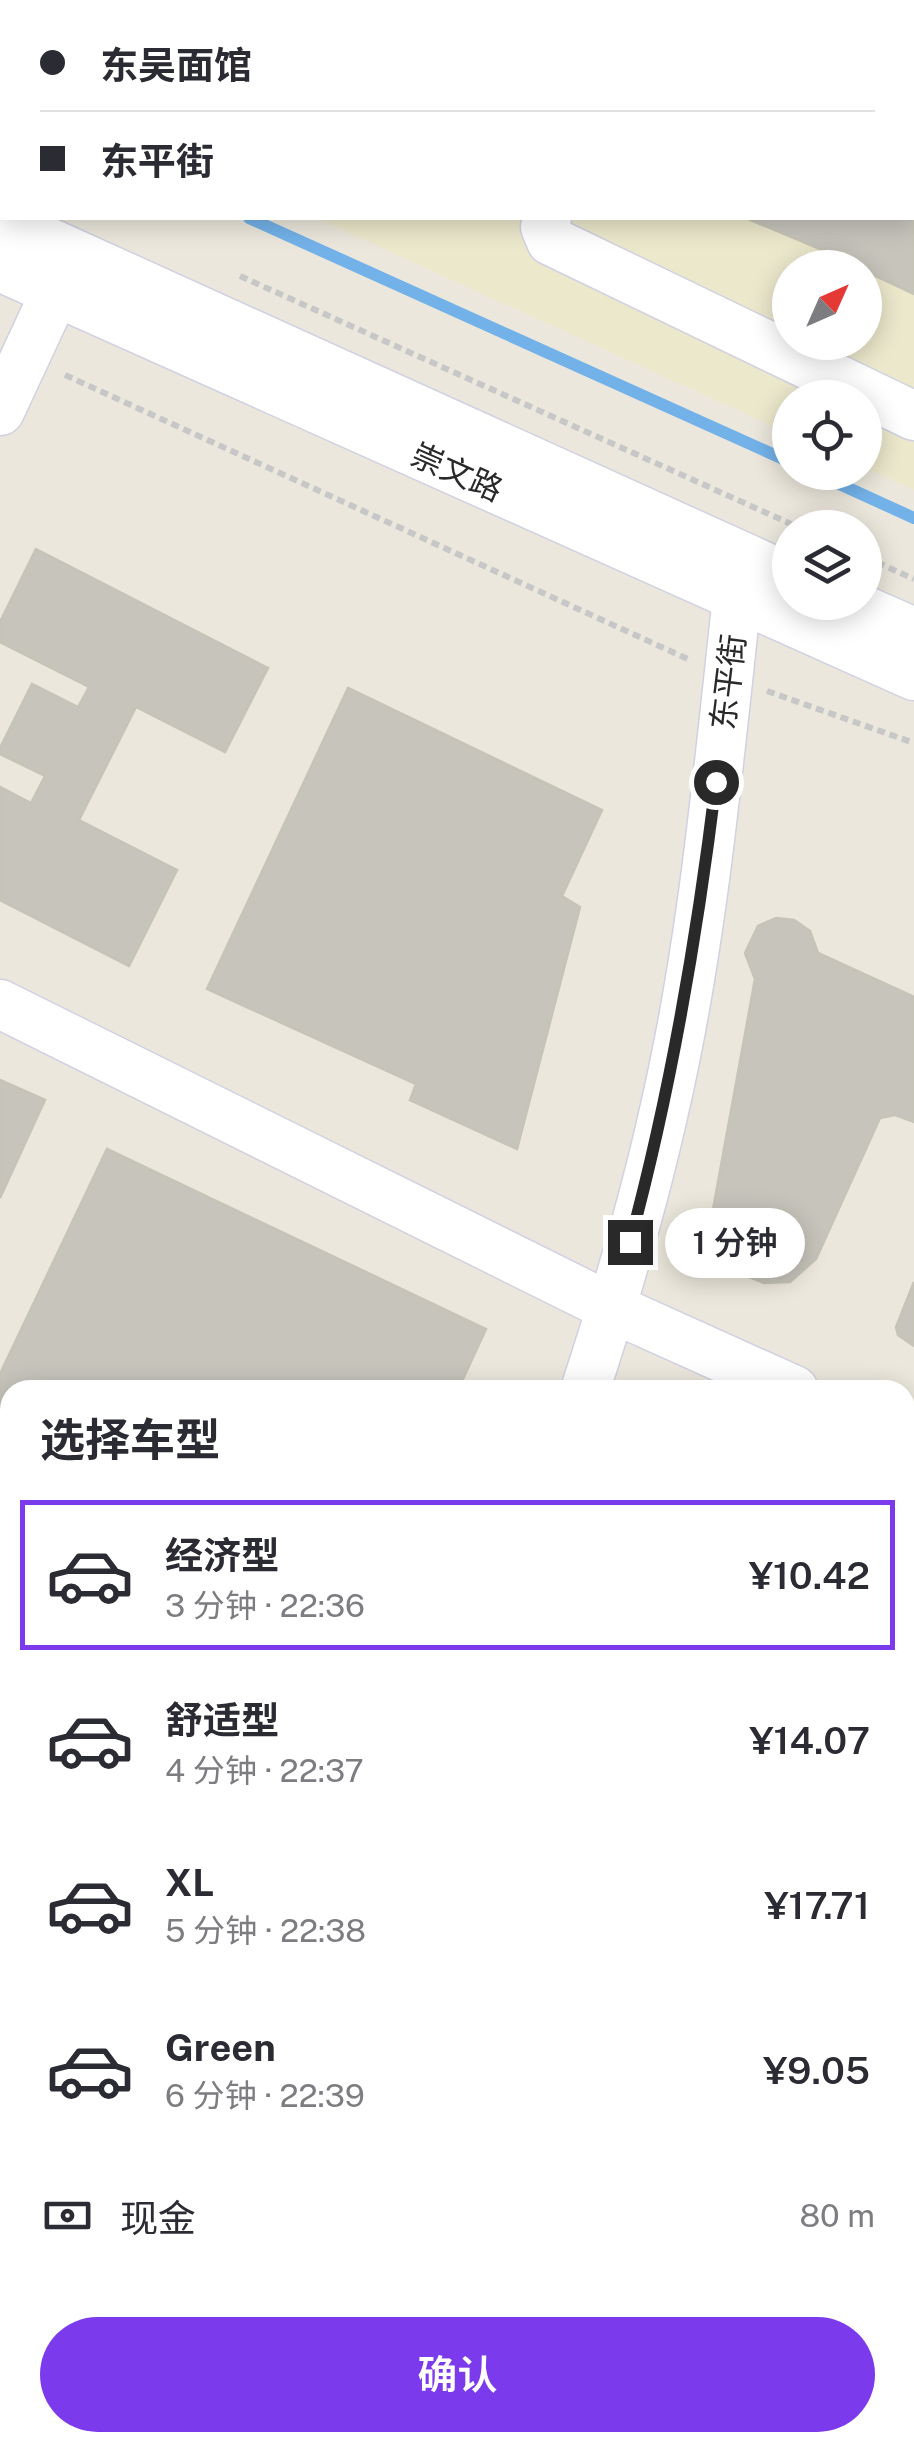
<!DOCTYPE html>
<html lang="zh">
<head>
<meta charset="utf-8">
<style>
  body { margin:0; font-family:"Public Sans","Noto Sans SC",sans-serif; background:#f7f7f7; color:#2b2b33; height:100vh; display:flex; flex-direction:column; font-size:38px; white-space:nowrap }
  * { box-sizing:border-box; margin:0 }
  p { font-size:32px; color:#7c7c81 }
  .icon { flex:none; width:55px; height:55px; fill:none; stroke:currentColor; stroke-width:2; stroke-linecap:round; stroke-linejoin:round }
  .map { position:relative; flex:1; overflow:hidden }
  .side { position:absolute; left:0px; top:1380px; width:915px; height:1072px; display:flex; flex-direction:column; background:#fff; border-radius:30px 30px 0 0; box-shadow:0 5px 25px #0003 }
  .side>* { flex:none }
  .hud { position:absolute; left:0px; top:0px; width:915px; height:220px; box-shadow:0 5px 25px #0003; display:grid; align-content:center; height:220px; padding:0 40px; background:#fff }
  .needle { width:65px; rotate:45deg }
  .controls { position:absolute; left:772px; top:250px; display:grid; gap:20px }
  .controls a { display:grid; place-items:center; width:110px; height:110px; border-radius:50%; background:#fff; box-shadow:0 5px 25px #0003; font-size:50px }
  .end { position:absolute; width:45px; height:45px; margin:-22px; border:12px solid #292929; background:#fff; box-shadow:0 0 0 5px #fff }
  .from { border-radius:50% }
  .bubble { position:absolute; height:70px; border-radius:35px; background:#fff; box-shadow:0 5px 25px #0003; font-size:32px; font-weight:600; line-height:70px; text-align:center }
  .hud b { display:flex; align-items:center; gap:35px; height:95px; font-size:38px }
  .hud b+b { border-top:2px solid #e1e1e2 }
  .hud i { width:25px; height:25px; background:#2b2b33 }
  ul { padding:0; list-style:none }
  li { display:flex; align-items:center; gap:30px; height:150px; margin:0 20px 15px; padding:0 20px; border:5px solid transparent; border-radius:0px }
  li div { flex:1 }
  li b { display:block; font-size:38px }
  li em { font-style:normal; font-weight:600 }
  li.current { border-color:#7c3aed }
  li>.icon { width:90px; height:90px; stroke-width:1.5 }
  h2 { padding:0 40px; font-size:45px; line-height:120px }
  .pay { display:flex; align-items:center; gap:25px; height:110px; padding:0 40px; font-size:38px }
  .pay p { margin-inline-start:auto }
  .cta { display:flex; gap:20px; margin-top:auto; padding:20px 40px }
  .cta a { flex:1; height:115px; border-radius:60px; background:#7c3aed; color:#fff; font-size:40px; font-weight:600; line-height:115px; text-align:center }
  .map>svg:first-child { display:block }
</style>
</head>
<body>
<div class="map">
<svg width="914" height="2451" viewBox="0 0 914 2451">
  <rect width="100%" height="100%" fill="#ebe7dc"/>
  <path fill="#ece8cc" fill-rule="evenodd" d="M0,0H914V490L865,468V398H790V434L316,218H912V2H2V75ZM790,268H865V342H790Z"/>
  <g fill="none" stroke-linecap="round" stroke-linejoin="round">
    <g stroke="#73b2e9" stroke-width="12">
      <polyline points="0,105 2,106"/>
      <polyline points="249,218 790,462"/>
      <polyline points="813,472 914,518"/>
    </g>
  </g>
  <g fill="#c6c4bb" stroke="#c6c4b6" stroke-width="2.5">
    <polygon points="265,0 567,0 566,2"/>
    <polygon points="720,0 897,0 719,2"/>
    <polygon points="912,154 914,294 865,271 865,268 746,218 912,218"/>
    <polygon points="36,549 268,668 225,752 136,707 79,820 177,870 129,966 0,900 0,787 31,803 45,776 0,754 0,748 32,684 78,707 89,687 0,642 0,622"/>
    <polygon points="348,688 602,810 562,896 580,907 517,1149 410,1100 416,1084 207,989"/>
    <polygon points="776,918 794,920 810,931 818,953 914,997 914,1122 895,1115 880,1118 816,1259 790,1282 764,1283 729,1269 711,1251 708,1237 755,979 745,953 758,926"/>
    <polygon points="0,1080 45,1100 0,1198"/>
    <polygon points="107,1149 486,1329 458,1390 10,1390 10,1516 0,1511 0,1374"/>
    <polygon points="914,1282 914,1346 898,1335 896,1327"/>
    <polygon points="0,1714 10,1719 10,1876 0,1871"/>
    <polygon points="914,1858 914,1897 905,1892 905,1877"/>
    <polygon points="0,1986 10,1991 10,2112 0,2107"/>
    <polygon points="905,2160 914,2164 914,2244 905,2263"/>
    <polygon points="914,2390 914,2451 884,2451 889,2442 905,2442 905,2409"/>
    <polygon points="79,2442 232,2442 250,2451 75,2451"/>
    <polygon points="686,2442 818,2442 814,2451 704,2451"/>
  </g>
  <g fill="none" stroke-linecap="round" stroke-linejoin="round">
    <g stroke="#d1d1e2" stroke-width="51">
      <g id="minor">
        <polyline points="647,2 648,0"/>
        <polyline points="547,218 545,227 551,241 914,416"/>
        <polyline points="0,220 790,578"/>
        <polyline points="0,267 914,676"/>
        <polyline points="0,411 68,265"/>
        <polyline points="846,602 914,632"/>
        <polyline points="0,1004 612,1308 794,1390"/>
        <path d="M585,1390C615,1299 643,1205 664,1111C703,943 718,769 737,598L745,571"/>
        <polyline points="905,1440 914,1444"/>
        <polyline points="905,1695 914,1675"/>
        <polyline points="0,2193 10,2198"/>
        <polyline points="0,2375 10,2365"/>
        <polyline points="534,2442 552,2451"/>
      </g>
    </g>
    <g stroke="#c7c7c7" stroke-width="6" stroke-dasharray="8 5" stroke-linecap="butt">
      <polyline points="0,169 2,170"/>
      <polyline points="240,276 800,528"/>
      <polyline points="65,375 690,660"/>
      <polyline points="865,557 914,579"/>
      <polyline points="767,691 914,743"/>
      <polyline points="0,1619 10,1624"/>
    </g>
    <use href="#minor" stroke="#fff" stroke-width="48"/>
  </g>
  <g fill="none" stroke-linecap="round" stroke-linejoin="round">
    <path stroke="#292929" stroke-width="12" d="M630,1242C671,1090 697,938 716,782"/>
  </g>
  <g text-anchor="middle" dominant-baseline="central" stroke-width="8" stroke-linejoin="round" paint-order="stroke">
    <g font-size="32" fill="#292929" stroke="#fff">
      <text transform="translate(457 472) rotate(24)">崇文路</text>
      <text transform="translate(728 682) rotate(-83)">东平街</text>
    </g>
  </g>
</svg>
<div class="controls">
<a><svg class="needle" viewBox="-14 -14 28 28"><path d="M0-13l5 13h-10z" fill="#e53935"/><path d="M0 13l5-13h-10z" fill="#7c7c81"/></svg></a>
<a><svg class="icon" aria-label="locate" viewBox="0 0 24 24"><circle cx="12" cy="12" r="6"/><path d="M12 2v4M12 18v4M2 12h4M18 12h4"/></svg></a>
<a><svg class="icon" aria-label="layers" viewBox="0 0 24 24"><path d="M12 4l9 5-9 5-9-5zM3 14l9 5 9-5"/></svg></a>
</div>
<i class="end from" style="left:716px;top:782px"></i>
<i class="end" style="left:630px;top:1242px"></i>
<div class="bubble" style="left:665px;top:1208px;width:140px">1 分钟</div>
<div class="hud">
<b><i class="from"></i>东吴面馆</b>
<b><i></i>东平街</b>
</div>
<section class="side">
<h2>选择车型</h2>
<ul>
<li class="current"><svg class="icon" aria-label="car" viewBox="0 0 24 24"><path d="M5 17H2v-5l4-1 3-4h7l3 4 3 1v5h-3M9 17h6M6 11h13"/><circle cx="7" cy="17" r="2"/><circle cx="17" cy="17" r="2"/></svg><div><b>经济型</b><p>3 分钟 · 22:36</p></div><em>¥10.42</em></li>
<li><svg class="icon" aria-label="car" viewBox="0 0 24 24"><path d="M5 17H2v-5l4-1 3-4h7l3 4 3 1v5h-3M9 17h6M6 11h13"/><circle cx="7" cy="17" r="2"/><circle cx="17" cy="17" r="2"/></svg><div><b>舒适型</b><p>4 分钟 · 22:37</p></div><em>¥14.07</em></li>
<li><svg class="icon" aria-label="car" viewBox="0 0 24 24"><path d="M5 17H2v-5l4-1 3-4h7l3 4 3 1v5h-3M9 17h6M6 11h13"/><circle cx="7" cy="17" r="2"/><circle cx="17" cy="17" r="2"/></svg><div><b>XL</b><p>5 分钟 · 22:38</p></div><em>¥17.71</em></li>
<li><svg class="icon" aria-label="car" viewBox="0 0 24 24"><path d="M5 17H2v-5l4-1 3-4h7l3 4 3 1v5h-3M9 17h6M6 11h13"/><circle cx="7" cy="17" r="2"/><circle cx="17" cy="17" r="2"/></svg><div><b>Green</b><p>6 分钟 · 22:39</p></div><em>¥9.05</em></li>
</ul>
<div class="pay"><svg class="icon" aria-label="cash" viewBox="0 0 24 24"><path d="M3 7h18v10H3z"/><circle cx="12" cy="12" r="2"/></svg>现金<p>80 m</p></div>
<div class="cta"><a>确认</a></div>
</section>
</div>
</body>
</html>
